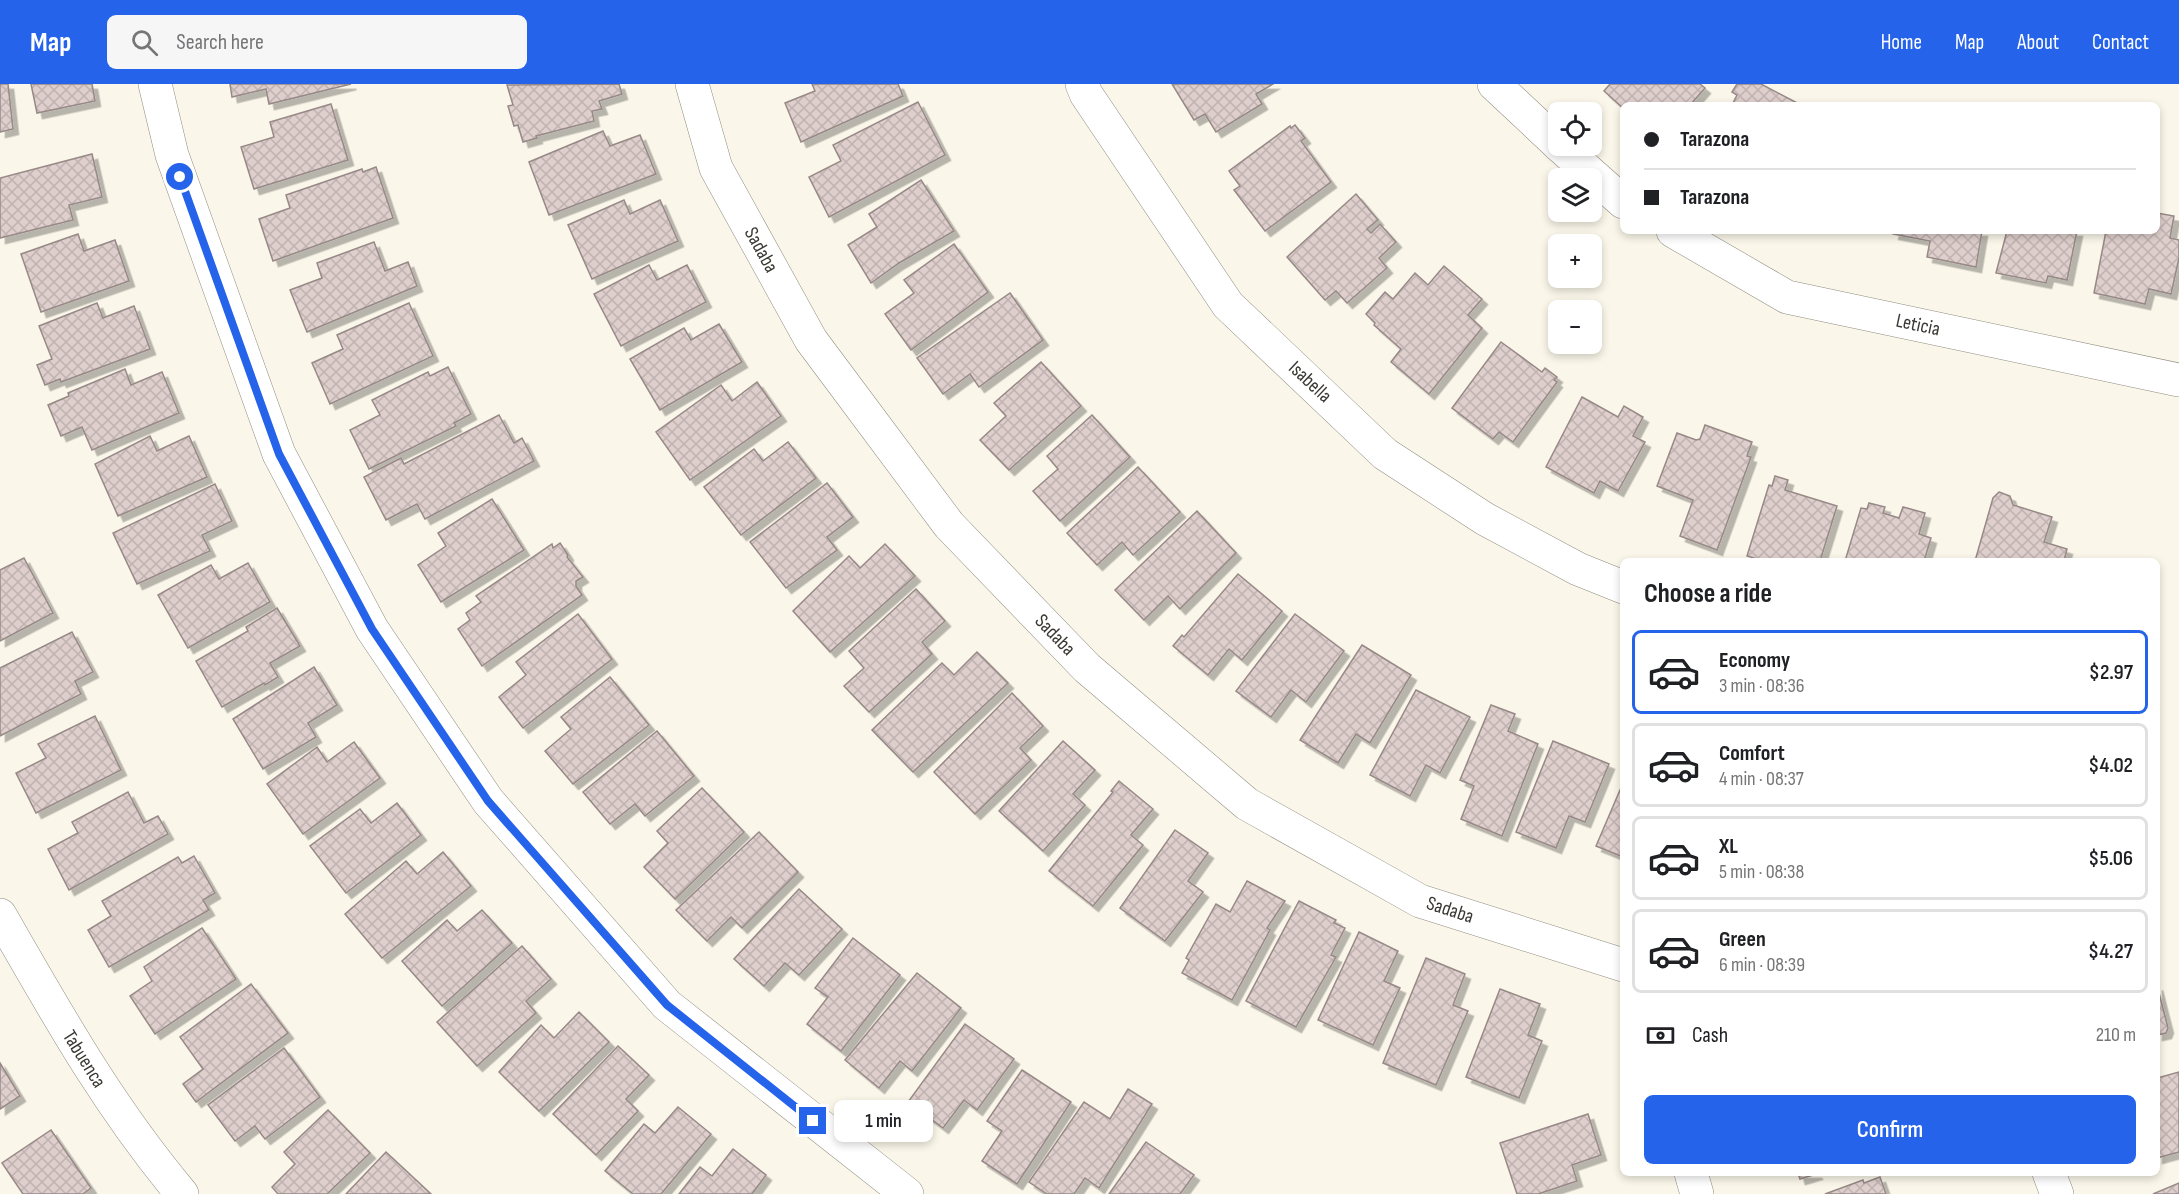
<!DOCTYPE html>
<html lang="en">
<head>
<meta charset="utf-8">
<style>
  body { margin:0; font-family:"Sofia Sans Condensed",sans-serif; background:#f6f6f6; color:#202124; height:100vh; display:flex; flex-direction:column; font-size:22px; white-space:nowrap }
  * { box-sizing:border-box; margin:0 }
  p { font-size:20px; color:#757577 }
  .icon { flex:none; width:33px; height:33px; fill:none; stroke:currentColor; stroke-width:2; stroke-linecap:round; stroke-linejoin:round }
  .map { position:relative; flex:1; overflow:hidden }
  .sheet { position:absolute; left:1620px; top:474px; width:540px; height:618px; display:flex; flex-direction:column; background:#fff; border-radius:9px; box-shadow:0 3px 9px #0003 }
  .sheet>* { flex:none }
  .banner { position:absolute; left:1620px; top:18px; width:540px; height:132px; border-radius:9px; box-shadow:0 3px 9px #0003; display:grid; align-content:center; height:132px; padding:0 24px; background:#fff }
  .controls { position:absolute; left:1548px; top:18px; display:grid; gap:12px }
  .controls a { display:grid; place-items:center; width:54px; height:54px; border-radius:9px; background:#fff; box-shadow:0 3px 9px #0003; font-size:30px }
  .end { position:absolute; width:27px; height:27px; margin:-14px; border:8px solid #2563eb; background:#fff; box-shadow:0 0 0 3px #fff }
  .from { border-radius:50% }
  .bubble { position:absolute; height:42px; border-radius:9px; background:#fff; box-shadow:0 3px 9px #0003; font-size:20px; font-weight:600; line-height:42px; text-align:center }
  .banner b { display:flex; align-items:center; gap:21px; height:57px; font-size:22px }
  .banner b+b { border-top:2px solid #e0e0e0 }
  .banner i { width:15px; height:15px; background:#202124 }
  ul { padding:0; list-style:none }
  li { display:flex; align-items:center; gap:18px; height:84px; margin:0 12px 9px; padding:0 12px; border:3px solid #e0e0e0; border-radius:9px }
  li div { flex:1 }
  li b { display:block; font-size:22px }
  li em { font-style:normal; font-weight:600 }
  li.selected { border-color:#2563eb }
  li>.icon { width:54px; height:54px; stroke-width:1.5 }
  h2 { padding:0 24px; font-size:27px; line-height:72px }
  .pay { display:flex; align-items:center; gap:15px; height:66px; padding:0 24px; font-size:22px }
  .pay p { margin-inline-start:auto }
  .cta { display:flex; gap:12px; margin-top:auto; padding:12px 24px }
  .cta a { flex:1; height:69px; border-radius:9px; background:#2563eb; color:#fff; font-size:24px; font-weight:600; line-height:69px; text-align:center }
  header { display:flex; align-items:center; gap:36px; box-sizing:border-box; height:84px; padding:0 30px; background:#2563eb; color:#fff }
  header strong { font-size:28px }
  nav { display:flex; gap:33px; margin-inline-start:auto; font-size:21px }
  .search { width:420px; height:54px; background:#f6f6f6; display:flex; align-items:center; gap:15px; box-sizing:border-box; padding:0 21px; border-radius:9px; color:#757577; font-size:22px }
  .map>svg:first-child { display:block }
</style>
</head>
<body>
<header>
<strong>Map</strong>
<div class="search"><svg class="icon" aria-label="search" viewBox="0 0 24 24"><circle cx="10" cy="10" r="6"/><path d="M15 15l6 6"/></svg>Search here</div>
<nav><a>Home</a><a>Map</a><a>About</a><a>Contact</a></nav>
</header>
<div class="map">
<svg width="2179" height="1110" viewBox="0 0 2179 1110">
  <defs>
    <pattern id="building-cross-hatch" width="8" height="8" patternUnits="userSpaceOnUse" patternTransform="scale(1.5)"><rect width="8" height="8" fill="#decfcc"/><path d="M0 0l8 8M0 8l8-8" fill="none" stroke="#bfb2b0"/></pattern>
    <filter id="shadow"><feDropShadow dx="5.5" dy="5.5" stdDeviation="0" flood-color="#0004"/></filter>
  </defs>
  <rect width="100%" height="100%" fill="#faf6e9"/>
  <g fill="url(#building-cross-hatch)" stroke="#978987" stroke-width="1.5" filter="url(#shadow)">
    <polygon points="0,0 8,0 13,45 0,48"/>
    <polygon points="31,0 92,0 95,17 37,29"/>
    <polygon points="230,0 351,0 269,20 266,5 232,13"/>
    <polygon points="619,0 622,10 599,17 602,25 592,27 594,37 536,52 537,54 523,58 518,41 514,42 508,22 513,21 507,1"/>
    <polygon points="812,0 898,0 903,12 801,58 785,19 815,7"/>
    <polygon points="1172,0 1273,0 1256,10 1262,20 1216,48 1205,30 1194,36"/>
    <polygon points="1610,0 1700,0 1705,4 1690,21 1623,21 1623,24 1604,7"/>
    <polygon points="1737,0 1761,0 1801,21 1732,21 1737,11 1732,8"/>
    <polygon points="918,18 945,71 829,133 809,93 841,77 833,61"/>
    <polygon points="331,20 348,76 254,105 241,63 274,53 270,38"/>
    <polygon points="1295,41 1305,54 1301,57 1331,98 1265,147 1234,106 1240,102 1229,87 1290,42 1291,44"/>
    <polygon points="603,47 610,62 640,51 656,90 549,131 529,78"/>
    <polygon points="92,70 102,113 69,121 73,136 0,154 0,94"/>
    <polygon points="376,83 393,134 273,177 259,135 290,124 286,111 362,85 363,88"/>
    <polygon points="921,96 954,147 899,179 871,199 848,161 877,143 869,130"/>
    <polygon points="1356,110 1378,136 1367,145 1371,149 1380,140 1396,158 1379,174 1387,184 1347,219 1336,207 1325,216 1287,173"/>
    <polygon points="624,116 630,130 660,116 678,157 592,195 568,141"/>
    <polygon points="2157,129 2174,132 2170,154 2179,156 2179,174 2171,210 2149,205 2145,220 2094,209 2106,147 2157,147"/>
    <polygon points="1894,147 1982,147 1976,183 1927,173 1930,157 1893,150"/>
    <polygon points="2007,147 2077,147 2067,196 2048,192 2046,199 1996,189"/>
    <polygon points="78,150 84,167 115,156 129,197 41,228 21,170"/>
    <polygon points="374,158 385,187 408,178 417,202 307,248 290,206 322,194 317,179"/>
    <polygon points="954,160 988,208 911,266 885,230 914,209 904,196"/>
    <polygon points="649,181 657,196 687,181 706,218 621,262 594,210"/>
    <polygon points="1444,182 1482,215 1468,231 1482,244 1429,310 1391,278 1401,265 1374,241 1375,239 1366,230 1385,208 1393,215 1415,189 1428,201"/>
    <polygon points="1010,209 1043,256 979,303 970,290 943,310 917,274"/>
    <polygon points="97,219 103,234 134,222 150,265 61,298 60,295 45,301 37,281 52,275 39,242"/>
    <polygon points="409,219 433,272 330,320 312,279 343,265 337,251"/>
    <polygon points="719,240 742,278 660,326 630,275 684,244 691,256"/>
    <polygon points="1501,258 1542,288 1545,284 1557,293 1554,296 1557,298 1513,358 1499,348 1493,355 1452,324"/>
    <polygon points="1041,278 1081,322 1009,386 980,356 1006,332 994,319"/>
    <polygon points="448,283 471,330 454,339 456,342 369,385 350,346 380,331 372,316 428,288 430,292"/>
    <polygon points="125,285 131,301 162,288 179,329 92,366 82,343 61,352 48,321 69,312 68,309"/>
    <polygon points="757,298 781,332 690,396 656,348 721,301 732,317"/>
    <polygon points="1582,313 1618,333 1624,322 1643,333 1633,352 1645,358 1618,407 1600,397 1594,409 1546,383"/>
    <polygon points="499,331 514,359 522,354 534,377 425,435 417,420 386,436 364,393 401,374 404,380"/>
    <polygon points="1092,331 1130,373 1060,437 1033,407 1058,385 1047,372"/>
    <polygon points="1705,341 1752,358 1747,372 1751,373 1717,466 1680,452 1693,416 1657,402 1677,349 1696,356 1700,355"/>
    <polygon points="150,352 157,367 189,352 207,393 118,432 95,380"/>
    <polygon points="788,358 816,394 741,451 704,403 754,365 763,377"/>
    <polygon points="1138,383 1180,428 1133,471 1122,458 1097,481 1067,449"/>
    <polygon points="1775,392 1788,396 1785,406 1837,422 1820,477 1764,477 1747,472 1769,401 1772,402"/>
    <polygon points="827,399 853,433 827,453 837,466 786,504 750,458"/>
    <polygon points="215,400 232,437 202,451 210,467 137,500 113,449"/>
    <polygon points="1999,408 2010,412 2013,421 2052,433 2044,458 2067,465 2064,477 1975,477 1993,414"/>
    <polygon points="492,415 524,466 441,518 418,481 446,462 438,449"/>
    <polygon points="1869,419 1885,423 1883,429 1899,434 1903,423 1925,429 1919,450 1931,454 1924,477 1845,477 1861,424 1867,425"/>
    <polygon points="1197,427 1236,469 1180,525 1168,512 1144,536 1115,506"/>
    <polygon points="560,459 568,471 567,473 583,493 576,497 576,502 582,511 482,582 458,545 470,536 466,529 481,518 476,512 552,460 553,464"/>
    <polygon points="885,460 915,492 830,568 793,527 849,472 860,484"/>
    <polygon points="24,474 53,529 0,557 0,486"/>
    <polygon points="248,479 270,518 188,564 158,511 211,481 219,495"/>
    <polygon points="1238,490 1282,527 1242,576 1229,565 1208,591 1173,562 1182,551 1184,553"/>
    <polygon points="916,505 945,537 922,558 932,570 869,628 844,602 864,584 849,567"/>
    <polygon points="277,524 300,562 270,579 278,593 265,601 264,599 222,623 196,577 248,547 246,543"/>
    <polygon points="578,530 612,575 523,644 499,613 526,591 516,578"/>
    <polygon points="1295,530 1344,567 1306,618 1291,606 1271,633 1236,607"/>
    <polygon points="72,548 93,588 75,597 81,610 0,652 0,584"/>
    <polygon points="1362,561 1411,591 1370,659 1356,650 1338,679 1300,656"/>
    <polygon points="977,568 1008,599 913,688 872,646 942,579 954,591"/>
    <polygon points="314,583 337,621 308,639 316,653 263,685 233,635"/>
    <polygon points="610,593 649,641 573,700 545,667 571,645 561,633"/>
    <polygon points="1416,606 1470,633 1440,689 1426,681 1410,712 1370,691"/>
    <polygon points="1012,609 1043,642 1020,664 1031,676 975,730 934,688"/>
    <polygon points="1491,621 1515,630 1508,647 1538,660 1502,752 1461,735 1474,702 1460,696"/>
    <polygon points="95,632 121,686 36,729 16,689 46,674 38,660"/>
    <polygon points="657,647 694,692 645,732 635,720 610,740 583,708"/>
    <polygon points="1063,657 1095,686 1073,710 1085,721 1043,767 999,727"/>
    <polygon points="1553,657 1609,680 1585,738 1569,732 1556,764 1516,748"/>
    <polygon points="354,658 380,694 303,750 267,700 317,663 327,678"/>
    <polygon points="1119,697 1153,725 1131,751 1143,761 1093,822 1049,787 1113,708 1111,707"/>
    <polygon points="1623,699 1623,773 1596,762"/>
    <polygon points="702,704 744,748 675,815 644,783 668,759 657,747"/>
    <polygon points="128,708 144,739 158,732 168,750 69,806 48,765 78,749 72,738"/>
    <polygon points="397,719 421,751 346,809 310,762 360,725 371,739"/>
    <polygon points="1175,746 1208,769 1188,797 1203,808 1165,857 1120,824"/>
    <polygon points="759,748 798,788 742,844 731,833 707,857 676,826"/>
    <polygon points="443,768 471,802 382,874 345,830 406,777 417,790"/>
    <polygon points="194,772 215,809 203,816 209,826 109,883 88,846 111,832 102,817 178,773 182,779"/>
    <polygon points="1247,797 1285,817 1267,844 1270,846 1232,916 1182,889 1189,876 1186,874 1216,820 1230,828"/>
    <polygon points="799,805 842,845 799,891 785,879 764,902 734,875"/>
    <polygon points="1299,817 1336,836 1334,839 1345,844 1331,871 1336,873 1296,943 1246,917"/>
    <polygon points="482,826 512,859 442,922 402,877 447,836 457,847"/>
    <polygon points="202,844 236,895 155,950 130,912 152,897 144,883"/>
    <polygon points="1359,848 1398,867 1384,897 1400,904 1373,961 1318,936"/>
    <polygon points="853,854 900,891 841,967 807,940 828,913 815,904"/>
    <polygon points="522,862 551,895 526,917 536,929 477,982 437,938"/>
    <polygon points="1426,874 1465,890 1453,921 1468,927 1436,1001 1383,979"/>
    <polygon points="917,889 961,924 912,987 900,977 879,1004 845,976"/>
    <polygon points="251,900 288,949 196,1018 183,1000 203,985 180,953"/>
    <polygon points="2157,901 2168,944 2166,949 2157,951"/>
    <polygon points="1500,905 1540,920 1528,951 1542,957 1519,1014 1466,993"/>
    <polygon points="579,928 609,958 539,1027 499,988 541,941 554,954"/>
    <polygon points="965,940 1014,975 977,1026 964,1016 943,1044 908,1018"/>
    <polygon points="618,962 649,991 626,1015 638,1027 596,1071 553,1030"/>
    <polygon points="284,964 320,1013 265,1055 255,1042 235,1057 208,1021"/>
    <polygon points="0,979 20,1012 0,1025"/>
    <polygon points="1022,986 1071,1018 1017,1100 982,1077 1002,1047 987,1037"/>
    <polygon points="2179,988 2179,1068 2157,1074 2157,994"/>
    <polygon points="1128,1005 1152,1020 1099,1104 1085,1094 1074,1110 1047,1110 1029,1098 1084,1018 1110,1035"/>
    <polygon points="678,1023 711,1050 661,1110 633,1110 605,1087 644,1040 655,1049"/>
    <polygon points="328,1026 370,1069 327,1110 278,1110 272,1103 295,1080 284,1068"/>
    <polygon points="1588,1030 1601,1071 1572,1081 1577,1097 1538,1110 1517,1110 1500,1059"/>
    <polygon points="51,1046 91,1104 83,1110 23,1110 2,1079"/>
    <polygon points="1146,1058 1194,1091 1180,1110 1109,1110"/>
    <polygon points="733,1065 766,1091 752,1110 679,1110 700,1083 712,1092"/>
    <polygon points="386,1068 431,1110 346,1110"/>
    <polygon points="1798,1089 1816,1089 1817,1090 1800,1095"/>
    <polygon points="1880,1093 1886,1110 1825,1110 1863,1096 1864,1099"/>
    <polygon points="2179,1099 2179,1110 2153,1110"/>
  </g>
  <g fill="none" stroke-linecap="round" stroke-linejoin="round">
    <g stroke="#918e82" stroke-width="34">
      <g id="street">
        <polyline points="155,0 172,71 279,370 372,545 488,717 667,921 907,1110"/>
        <polyline points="692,0 716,84 811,256 949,441 1087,584 1247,720 1420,817 1623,881"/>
        <polyline points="1082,0 1086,10 1228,221 1385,370 1485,435 1578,485 1623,503"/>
        <polyline points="1494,0 1558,60"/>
        <polyline points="1560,62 1623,118"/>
        <polyline points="1673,147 1787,213 2179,296"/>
        <path d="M0,831C57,930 108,1022 182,1110"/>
        <polyline points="1691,1089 1697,1110"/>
        <polyline points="2049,1089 2057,1110"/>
      </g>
    </g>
    <use href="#street" stroke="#fff" stroke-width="33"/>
  </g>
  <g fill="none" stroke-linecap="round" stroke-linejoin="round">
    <polyline stroke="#2563eb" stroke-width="8" points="180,93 279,370 372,545 488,717 667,921 813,1037"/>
  </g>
  <g text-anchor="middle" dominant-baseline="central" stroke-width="5" stroke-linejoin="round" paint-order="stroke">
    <g font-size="20" fill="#3a3833" stroke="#fff">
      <text transform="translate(761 166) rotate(61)">Sadaba</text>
      <text transform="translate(1918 241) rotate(12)">Leticia</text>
      <text transform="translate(1310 298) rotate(43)">Isabella</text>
      <text transform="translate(1055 551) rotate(46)">Sadaba</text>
      <text transform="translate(1450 826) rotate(18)">Sadaba</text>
      <text transform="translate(84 975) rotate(58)">Tabuenca</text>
    </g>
  </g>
</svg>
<div class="controls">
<a><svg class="icon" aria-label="locate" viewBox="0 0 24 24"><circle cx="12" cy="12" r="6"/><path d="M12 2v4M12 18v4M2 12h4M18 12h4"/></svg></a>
<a><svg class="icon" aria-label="layers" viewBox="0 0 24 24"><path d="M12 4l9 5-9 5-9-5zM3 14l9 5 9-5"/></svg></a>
<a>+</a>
<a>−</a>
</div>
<i class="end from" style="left:180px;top:93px"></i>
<i class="end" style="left:813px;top:1037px"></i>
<div class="bubble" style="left:834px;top:1016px;width:99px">1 min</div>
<div class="banner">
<b><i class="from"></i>Tarazona</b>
<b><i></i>Tarazona</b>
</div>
<section class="sheet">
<h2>Choose a ride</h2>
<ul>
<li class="selected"><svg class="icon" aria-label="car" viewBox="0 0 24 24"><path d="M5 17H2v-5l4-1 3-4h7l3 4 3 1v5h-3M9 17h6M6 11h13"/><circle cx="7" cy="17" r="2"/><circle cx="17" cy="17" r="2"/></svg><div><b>Economy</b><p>3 min · 08:36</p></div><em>$2.97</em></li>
<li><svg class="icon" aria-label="car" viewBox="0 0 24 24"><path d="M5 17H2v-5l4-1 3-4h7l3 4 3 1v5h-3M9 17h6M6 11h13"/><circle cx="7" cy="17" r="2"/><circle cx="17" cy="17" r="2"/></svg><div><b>Comfort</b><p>4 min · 08:37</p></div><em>$4.02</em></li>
<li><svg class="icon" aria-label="car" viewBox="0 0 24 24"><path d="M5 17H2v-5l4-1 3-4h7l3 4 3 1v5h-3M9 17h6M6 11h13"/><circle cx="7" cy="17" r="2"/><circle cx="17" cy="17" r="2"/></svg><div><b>XL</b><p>5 min · 08:38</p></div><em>$5.06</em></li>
<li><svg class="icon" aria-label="car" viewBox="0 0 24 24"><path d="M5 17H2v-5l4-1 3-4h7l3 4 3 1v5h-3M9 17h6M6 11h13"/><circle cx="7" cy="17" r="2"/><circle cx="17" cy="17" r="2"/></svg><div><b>Green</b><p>6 min · 08:39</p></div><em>$4.27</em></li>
</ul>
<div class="pay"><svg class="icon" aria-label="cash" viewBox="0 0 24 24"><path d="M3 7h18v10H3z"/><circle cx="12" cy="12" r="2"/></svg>Cash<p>210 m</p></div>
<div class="cta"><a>Confirm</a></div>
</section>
</div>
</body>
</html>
